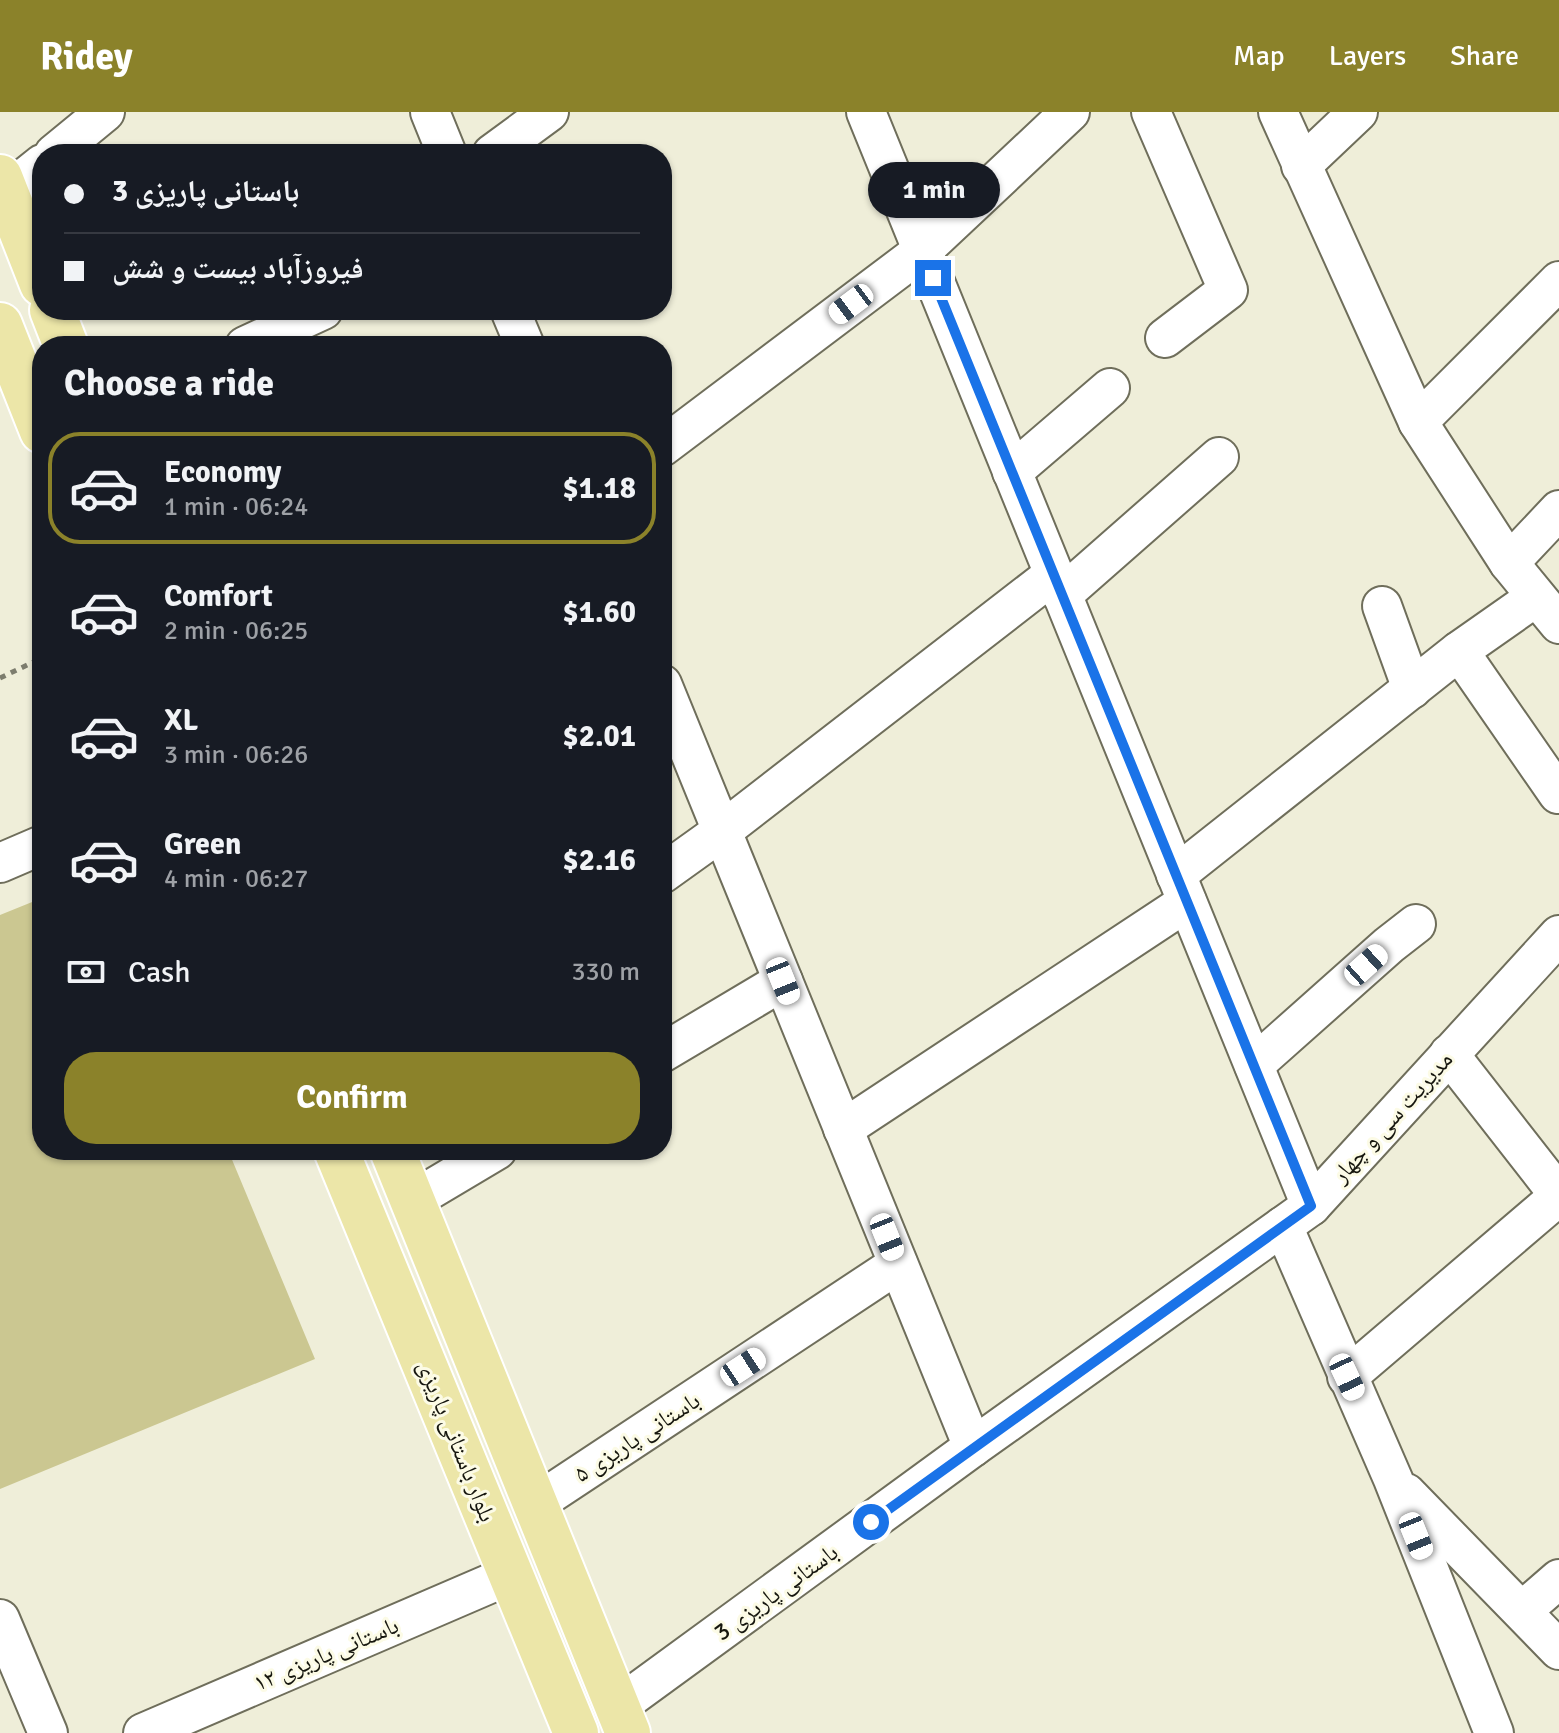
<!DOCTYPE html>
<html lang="en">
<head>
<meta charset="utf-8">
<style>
  body { margin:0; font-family:Signika,"Noto Naskh Arabic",sans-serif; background:#242831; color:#f1f3f6; height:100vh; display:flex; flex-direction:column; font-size:30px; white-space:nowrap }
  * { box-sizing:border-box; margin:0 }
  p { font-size:26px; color:#9ea1a6 }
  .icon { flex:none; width:44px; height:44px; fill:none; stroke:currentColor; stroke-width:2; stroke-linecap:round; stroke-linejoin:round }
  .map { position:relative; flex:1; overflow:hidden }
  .drawer { position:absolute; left:32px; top:224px; width:640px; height:824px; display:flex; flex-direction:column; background:#171b24; border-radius:32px; box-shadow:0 2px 6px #0004 }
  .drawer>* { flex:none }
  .top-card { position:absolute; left:32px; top:32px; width:640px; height:176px; border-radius:32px; box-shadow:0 2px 6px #0004; display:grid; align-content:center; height:176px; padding:0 32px; background:#171b24 }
  .end { position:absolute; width:36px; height:36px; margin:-18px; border:10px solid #1a73e8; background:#fff; box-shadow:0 0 0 4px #fff }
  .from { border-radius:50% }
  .bubble { position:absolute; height:56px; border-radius:28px; background:#171b24; box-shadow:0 2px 6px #0004; font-size:26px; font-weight:800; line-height:56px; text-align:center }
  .car { position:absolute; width:24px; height:48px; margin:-24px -12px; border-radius:10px; box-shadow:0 0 6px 2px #0007; background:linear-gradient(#fff 24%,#345 0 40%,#fff 0 76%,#345 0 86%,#fff 0) }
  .top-card b { display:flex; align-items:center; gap:28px; height:76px; font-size:30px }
  .top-card b+b { border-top:2px solid #363941 }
  .top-card i { width:20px; height:20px; background:#f1f3f6 }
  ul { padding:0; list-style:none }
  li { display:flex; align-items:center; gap:24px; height:112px; margin:0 16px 12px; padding:0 16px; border:4px solid transparent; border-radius:32px }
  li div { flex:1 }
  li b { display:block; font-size:30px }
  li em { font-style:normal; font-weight:800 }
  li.on { border-color:#8b822a }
  li>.icon { width:72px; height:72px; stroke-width:1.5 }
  h2 { padding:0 32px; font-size:36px; line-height:96px }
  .pay { display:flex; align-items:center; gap:20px; height:88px; padding:0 32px; font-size:30px }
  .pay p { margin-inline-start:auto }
  .button { display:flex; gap:16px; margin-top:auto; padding:16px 32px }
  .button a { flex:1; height:92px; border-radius:32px; background:#8b822a; color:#fff; font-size:32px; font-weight:800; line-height:92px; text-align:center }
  header { display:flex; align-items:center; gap:48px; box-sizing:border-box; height:112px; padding:0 40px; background:#8b822a; color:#fff }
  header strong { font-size:38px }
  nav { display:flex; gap:44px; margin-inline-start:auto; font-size:28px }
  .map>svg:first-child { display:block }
</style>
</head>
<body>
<header>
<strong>Ridey</strong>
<nav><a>Map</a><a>Layers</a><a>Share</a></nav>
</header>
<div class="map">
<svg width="1559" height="1621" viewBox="0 0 1559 1621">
  <rect width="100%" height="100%" fill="#efeed9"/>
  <polygon fill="#cbc791" points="42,786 42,1038 228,1038 315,1247 0,1377 0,803"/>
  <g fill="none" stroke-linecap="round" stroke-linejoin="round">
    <g stroke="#6f6e5b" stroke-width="42">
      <g id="minor">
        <polyline points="430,0 447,42"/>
        <polyline points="866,0 1311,1094"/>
        <polyline points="1151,0 1228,178 1165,226"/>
        <polyline points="1278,0 1418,310 1509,451 1559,512"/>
        <polyline points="54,42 105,0"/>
        <polyline points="492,42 549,0"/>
        <polyline points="1301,54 1358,0"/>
        <polyline points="6,81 42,52"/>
        <polyline points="510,198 525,234"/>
        <polyline points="245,234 323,198"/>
        <polyline points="1418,310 1559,169"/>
        <polyline points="662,335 922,139 1070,0"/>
        <polyline points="1012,360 1110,276"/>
        <polyline points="1509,451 1559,398"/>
        <polyline points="1062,483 1219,345"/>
        <polyline points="1382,494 1412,577"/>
        <polyline points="1459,539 1558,682"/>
        <polyline points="662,572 973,1335"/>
        <polyline points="0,751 42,733"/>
        <polyline points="662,762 722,719 1054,462"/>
        <polyline points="1176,763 1459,539 1536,485"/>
        <polyline points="662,941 783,869"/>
        <polyline points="1449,942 1559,1083"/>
        <polyline points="1254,953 1389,833 1416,812"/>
        <polyline points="843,1017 1187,790"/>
        <polyline points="413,1088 497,1038"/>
        <polyline points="1283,1114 1393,1367 1494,1621"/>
        <polyline points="1347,1265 1559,1084"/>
        <polyline points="1406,1381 1559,1538"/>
        <polyline points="535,1392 898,1152"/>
        <polyline points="1522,1499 1559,1467"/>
        <polyline points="0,1507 48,1621"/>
        <polyline points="617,1595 973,1335 1311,1094 1559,823"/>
        <polyline points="143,1621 510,1463"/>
      </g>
    </g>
    <g stroke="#fff" stroke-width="48">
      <g id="major">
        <polyline points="0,65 42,172"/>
        <polyline points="52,198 66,234"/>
        <polyline points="0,213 42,319"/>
        <polyline points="336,1038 576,1621"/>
        <polyline points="392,1038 628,1621"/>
      </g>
    </g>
    <polyline stroke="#7d7d6e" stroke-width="5" stroke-dasharray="6 6" stroke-linecap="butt" points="0,566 42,546"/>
    <use href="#minor" stroke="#fff" stroke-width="38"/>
    <use href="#major" stroke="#ece6a8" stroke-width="44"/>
  </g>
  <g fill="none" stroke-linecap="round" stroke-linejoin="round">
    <polyline stroke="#1a73e8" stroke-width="10" points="871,1410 1311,1094 933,166"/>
  </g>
  <g text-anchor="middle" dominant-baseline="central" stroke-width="6" stroke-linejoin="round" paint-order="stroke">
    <g font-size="24" fill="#16160e" stroke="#fcfbe6">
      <text transform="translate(1392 1005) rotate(-48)">مدیریت سی و چهار</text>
      <text transform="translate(637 1325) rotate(-33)">باستانی پاریزی ۵</text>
      <text transform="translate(457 1329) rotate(68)">بلوار باستانی پاریزی</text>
      <text transform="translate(776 1480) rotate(-36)">باستانی پاریزی 3</text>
      <text transform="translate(326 1542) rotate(-23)">باستانی پاریزی ۱۲</text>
    </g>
  </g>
</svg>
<i class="end from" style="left:871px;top:1410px"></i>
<i class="end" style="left:933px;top:166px"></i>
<div class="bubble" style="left:868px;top:50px;width:132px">1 min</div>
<i class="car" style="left:851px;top:192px;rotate:233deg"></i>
<i class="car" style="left:1366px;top:853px;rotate:48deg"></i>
<i class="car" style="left:783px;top:869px;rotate:158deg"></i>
<i class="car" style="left:887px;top:1125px;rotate:158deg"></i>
<i class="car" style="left:743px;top:1255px;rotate:57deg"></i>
<i class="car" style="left:1347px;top:1265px;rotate:155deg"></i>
<i class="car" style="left:1416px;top:1424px;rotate:158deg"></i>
<div class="top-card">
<b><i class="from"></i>باستانی پاریزی 3</b>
<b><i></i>فیروزآباد بیست و شش</b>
</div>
<section class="drawer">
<h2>Choose a ride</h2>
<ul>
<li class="on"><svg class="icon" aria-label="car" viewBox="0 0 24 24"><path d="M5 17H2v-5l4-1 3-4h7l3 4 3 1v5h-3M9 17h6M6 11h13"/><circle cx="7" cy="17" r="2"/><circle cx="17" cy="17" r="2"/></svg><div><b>Economy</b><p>1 min · 06:24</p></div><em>$1.18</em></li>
<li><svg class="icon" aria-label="car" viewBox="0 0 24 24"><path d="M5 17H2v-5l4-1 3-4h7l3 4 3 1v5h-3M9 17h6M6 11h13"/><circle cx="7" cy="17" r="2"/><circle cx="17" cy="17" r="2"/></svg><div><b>Comfort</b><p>2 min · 06:25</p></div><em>$1.60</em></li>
<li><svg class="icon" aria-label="car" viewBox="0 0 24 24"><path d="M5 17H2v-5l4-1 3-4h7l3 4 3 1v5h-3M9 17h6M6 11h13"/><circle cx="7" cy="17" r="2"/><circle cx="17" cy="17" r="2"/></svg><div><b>XL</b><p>3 min · 06:26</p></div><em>$2.01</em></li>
<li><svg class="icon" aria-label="car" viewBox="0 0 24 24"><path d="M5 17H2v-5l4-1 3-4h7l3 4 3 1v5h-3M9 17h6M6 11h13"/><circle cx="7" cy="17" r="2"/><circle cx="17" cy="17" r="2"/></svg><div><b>Green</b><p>4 min · 06:27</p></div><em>$2.16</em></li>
</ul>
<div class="pay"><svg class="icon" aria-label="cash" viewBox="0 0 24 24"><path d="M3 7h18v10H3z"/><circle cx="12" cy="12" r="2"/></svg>Cash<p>330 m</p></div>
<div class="button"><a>Confirm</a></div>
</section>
</div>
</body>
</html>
